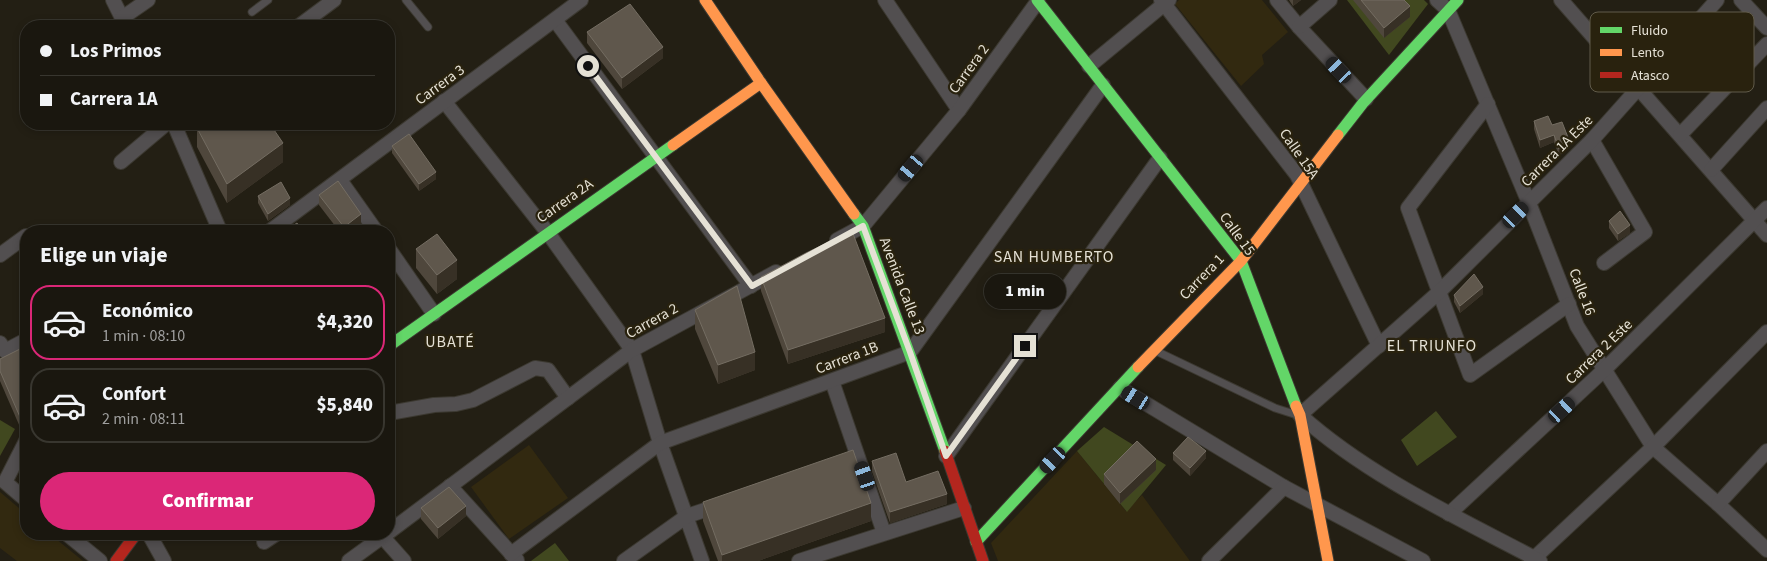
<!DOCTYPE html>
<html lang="es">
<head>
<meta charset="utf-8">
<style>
  body { margin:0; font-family:"Source Sans 3",sans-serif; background:#27241d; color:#f1f3f6; height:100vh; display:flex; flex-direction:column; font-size:19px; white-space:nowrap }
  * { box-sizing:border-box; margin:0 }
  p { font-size:16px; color:#9f9f9e }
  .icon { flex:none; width:28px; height:28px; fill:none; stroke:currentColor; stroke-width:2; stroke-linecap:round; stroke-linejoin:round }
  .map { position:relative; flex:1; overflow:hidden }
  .side { position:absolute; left:20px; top:225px; width:375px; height:315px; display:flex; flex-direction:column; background:#1a170f; border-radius:20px; box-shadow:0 2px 8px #0003,0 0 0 1px #38362f }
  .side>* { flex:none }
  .hud { position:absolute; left:20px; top:20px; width:375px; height:110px; border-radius:20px; box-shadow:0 2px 8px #0003,0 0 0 1px #38362f; display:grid; align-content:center; height:110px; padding:0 20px; background:#1a170f }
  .end { position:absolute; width:22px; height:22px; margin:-11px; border:6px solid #e5e1d5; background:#111; box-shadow:0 0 0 2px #111 }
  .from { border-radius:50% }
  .bubble { position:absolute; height:35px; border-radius:18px; background:#1a170f; box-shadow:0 2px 8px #0003,0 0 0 1px #38362f; font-size:16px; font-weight:800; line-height:35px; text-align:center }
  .car { position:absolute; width:15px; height:30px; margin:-15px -8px; border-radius:6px; box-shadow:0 0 4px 1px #0007; background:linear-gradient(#222 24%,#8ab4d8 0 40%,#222 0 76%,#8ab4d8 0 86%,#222 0) }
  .hud b { display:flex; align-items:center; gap:18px; height:48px; font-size:19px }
  .hud b+b { border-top:1px solid #38362f }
  .hud i { width:12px; height:12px; background:#f1f3f6 }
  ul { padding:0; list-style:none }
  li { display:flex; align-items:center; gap:15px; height:75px; margin:0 10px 8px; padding:0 10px; border:2px solid #38362f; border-radius:20px }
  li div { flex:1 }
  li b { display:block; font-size:19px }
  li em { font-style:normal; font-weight:800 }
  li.active { border-color:#db2777 }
  li>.icon { width:45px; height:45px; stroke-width:1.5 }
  h2 { padding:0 20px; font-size:22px; line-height:60px }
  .action { display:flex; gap:10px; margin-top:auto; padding:10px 20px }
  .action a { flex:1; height:58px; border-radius:30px; background:#db2777; color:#fff; font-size:20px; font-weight:800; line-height:58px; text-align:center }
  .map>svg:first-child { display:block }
</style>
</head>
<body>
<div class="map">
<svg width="1767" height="561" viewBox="0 0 1767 561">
  <rect width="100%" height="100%" fill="#231f14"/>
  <g fill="#322910">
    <polygon points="1179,0 1262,0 1288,32 1262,55 1264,64 1241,86 1175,4"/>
    <polygon points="529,445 568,498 509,539 471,487"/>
    <polygon points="1077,451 1126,511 1142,495 1190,561 998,561 991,543"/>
    <polygon points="0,492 26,514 26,534 50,534 83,561 17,561 0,548"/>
  </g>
  <g fill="#41481f">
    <polygon points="1347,0 1424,0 1428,4 1389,55"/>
    <polygon points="1436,411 1457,437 1417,466 1401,440"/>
    <polygon points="0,420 15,429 0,456"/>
    <polygon points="1104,427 1166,465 1127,512 1077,451"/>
    <polygon points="555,543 569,561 531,561"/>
  </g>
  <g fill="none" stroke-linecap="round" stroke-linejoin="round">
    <g stroke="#3c3931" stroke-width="9">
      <g id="lane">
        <polyline points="406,0 428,27"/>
        <polyline points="252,12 268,0"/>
        <polyline points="1156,351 1275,408 1297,415"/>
      </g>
    </g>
    <g stroke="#3c3931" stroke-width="16">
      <g id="street">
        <polyline points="113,0 126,26"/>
        <polyline points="885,0 959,110"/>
        <polyline points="1161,0 1297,175 1379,346"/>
        <polyline points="1277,0 1299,27 1366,99"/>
        <polyline points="1437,0 1448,10 1529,203 1577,326 1653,447 1718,504 1767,550"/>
        <polyline points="1561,0 1767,235"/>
        <polyline points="1741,0 1767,28"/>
        <polyline points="122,18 148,0"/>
        <polyline points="555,20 751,286"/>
        <polyline points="299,26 334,0"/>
        <polyline points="1299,27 1330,0"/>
        <polyline points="1089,66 1169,0"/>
        <polyline points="444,101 548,233 632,350 660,443 702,561"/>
        <polyline points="1488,104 1408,208 1470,375 1569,304"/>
        <polyline points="174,124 220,231"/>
        <polyline points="1680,135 1767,44"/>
        <polyline points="1592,140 1645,232 1604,263"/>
        <polyline points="121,162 166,124"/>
        <polyline points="1711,170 1767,108"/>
        <polyline points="340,180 376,231"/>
        <polyline points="270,231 581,0"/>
        <polyline points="837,240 863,226 959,110 1038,1"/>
        <polyline points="389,249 434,314"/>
        <polyline points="0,255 26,236"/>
        <polyline points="0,343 5,351 26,340"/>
        <polyline points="832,381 884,533"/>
        <polyline points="1120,388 1284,487 1423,561"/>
        <polyline points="389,413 434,405 456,404 473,400 535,368 548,370 568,398"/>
        <polyline points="26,441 5,482 26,500"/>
        <polyline points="946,456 1160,158"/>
        <polyline points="450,486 517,560"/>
        <polyline points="1718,504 1767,451"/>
        <polyline points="1449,514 1604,370 1767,208"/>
        <polyline points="389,532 632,350 776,272"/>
        <polyline points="67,534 100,561"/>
        <polyline points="149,534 164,561"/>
        <polyline points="380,534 404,561"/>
        <polyline points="264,542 276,534"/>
        <polyline points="511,554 660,443 910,352 1103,85"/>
        <polyline points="349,561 386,534"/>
        <polyline points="624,561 687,516 720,505"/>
        <polyline points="799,561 964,508"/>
        <polyline points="1209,561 1284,487"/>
        <polyline points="1531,561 1653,447 1767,332"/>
        <path d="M1540,561C1459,518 1369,477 1300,415L1438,293L1592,140L1717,0"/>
      </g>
    </g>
    <g stroke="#3c3931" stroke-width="13">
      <g id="fast">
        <polyline points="1037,0 1241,261 1296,406"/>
        <polyline points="1338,135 1363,103 1458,0"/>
        <polyline points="854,214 863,226 945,451"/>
        <polyline points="389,346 673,145"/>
        <polyline points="976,542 1138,367"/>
      </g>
    </g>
    <g stroke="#3c3931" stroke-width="13">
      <g id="slow">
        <polyline points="705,0 761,83 854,214"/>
        <polyline points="673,145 761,83"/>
        <polyline points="1138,367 1241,261 1338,135"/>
        <polyline points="1296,406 1300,415 1328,561"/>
      </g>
    </g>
    <g stroke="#3c3931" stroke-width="13">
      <g id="jam">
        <polyline points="945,451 983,561"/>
        <polyline points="116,561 136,534"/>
      </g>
    </g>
    <use href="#lane" stroke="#524f50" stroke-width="7"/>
    <use href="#street" stroke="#524f50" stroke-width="14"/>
    <use href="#fast" stroke="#63d668" stroke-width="11"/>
    <use href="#slow" stroke="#ff974d" stroke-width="11"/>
    <use href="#jam" stroke="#b3261e" stroke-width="11"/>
  </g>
  <g fill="#4f473c">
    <polygon points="1289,0 1301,0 1293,6"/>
    <polygon points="1353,0 1404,0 1410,17 1384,38"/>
    <polygon points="587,32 663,58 622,89 587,43"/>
    <polygon points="1534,121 1552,125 1569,148 1559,156 1554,142 1540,148 1534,129"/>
    <polygon points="197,128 283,162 227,203 197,147"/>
    <polygon points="392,146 436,179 419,191 392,153"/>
    <polygon points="319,195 361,225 352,231 339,231 319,205"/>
    <polygon points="258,196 290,205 268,221 258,203"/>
    <polygon points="1609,221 1630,233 1618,241 1609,228"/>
    <polygon points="416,249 457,279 437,294 416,268"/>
    <polygon points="761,277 885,332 788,364 761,291"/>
    <polygon points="1483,294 1460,313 1454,302 1454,295"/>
    <polygon points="695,310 755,370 718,384 695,329"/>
    <polygon points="26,346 20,427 0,381 0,359"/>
    <polygon points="1173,453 1206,458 1190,476 1173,460"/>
    <polygon points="872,461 906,482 947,504 890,523 872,472"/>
    <polygon points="1156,470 1120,504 1104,484 1104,474"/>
    <polygon points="703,502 871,521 758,561 718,561 703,521"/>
    <polygon points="421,508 466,516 438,539 421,519"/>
  </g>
  <g fill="#373025">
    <polygon points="1293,0 1301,0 1293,6"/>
    <polygon points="1410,6 1410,17 1384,38 1384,28"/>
    <polygon points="663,47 663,58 622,89 622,78"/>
    <polygon points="1554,135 1554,142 1540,148 1540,140"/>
    <polygon points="1569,140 1569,148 1559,156 1559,149"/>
    <polygon points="283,143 283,162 227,203 227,184"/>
    <polygon points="436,172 436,179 419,191 419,184"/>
    <polygon points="290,198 290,205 268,221 268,214"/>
    <polygon points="361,214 361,225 352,231 344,231 344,227"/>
    <polygon points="1630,225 1630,233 1618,241 1618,234"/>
    <polygon points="457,260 457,279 437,294 437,275"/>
    <polygon points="1483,287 1483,294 1460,313 1460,306"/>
    <polygon points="885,318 885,332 788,364 788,350"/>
    <polygon points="755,352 755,370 718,384 718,365"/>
    <polygon points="26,400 26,411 20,427 20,417"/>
    <polygon points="1206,451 1206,458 1190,476 1190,468"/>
    <polygon points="1156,459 1156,470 1120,504 1120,493"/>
    <polygon points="947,494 947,504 890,523 890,512"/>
    <polygon points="871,503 871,521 758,561 722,561 722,555"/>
    <polygon points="466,506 466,516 438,539 438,528"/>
  </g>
  <g fill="#5f574c" stroke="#746d62">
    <polygon points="1361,0 1404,0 1410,6 1384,28"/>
    <polygon points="630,4 663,47 622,78 587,32"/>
    <polygon points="1548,116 1552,125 1562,122 1569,140 1559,149 1554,135 1540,140 1534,121"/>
    <polygon points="204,124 270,124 283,143 227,184 197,128"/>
    <polygon points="409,134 436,172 419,184 392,146"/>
    <polygon points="338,181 361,214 344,227 319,195"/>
    <polygon points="281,182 290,198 268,214 258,196"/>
    <polygon points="1620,211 1630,225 1618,234 1609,221"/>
    <polygon points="297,223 299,226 301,225 306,231 285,231"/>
    <polygon points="852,231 885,318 788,350 761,277 806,253"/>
    <polygon points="437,234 457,260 437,275 416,249"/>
    <polygon points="1474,274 1483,287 1460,306 1454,295"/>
    <polygon points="737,286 755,352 718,365 695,310"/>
    <polygon points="26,346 26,400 20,417 0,371 0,359"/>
    <polygon points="1188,437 1206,451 1190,468 1173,453"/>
    <polygon points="1137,441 1156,459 1120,493 1104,474"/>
    <polygon points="853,450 871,503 722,555 703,502"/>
    <polygon points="896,453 906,482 938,471 947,494 890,512 872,461"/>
    <polygon points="449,487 466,506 438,528 421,508"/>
  </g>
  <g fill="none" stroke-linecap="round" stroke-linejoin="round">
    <polyline stroke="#e5e1d5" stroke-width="6" points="588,66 752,286 863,226 910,352 946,456 1025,346"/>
  </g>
  <g text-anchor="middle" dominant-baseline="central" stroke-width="4.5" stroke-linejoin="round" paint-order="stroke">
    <g font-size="15" fill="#e5e1d5" stroke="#29220e">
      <text transform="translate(969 69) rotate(-54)">Carrera 2</text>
      <text transform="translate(440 85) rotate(-36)">Carrera 3</text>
      <text transform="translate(1557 151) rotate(-45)">Carrera 1A Este</text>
      <text transform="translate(1299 154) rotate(55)">Calle 15A</text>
      <text transform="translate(565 201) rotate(-35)">Carrera 2A</text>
      <text transform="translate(1237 234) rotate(54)">Calle 15</text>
      <text transform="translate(1202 277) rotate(-46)">Carrera 1</text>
      <text transform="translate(902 286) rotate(69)">Avenida Calle 13</text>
      <text transform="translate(1582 292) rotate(69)">Calle 16</text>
      <text transform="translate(652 321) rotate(-29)">Carrera 2</text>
      <text transform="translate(1599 352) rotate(-44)">Carrera 2 Este</text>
      <text transform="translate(847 358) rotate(-21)">Carrera 1B</text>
    </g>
    <g font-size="16" letter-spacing="1" fill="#e5e1d5" stroke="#29220e">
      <text x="1054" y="257">SAN HUMBERTO</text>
      <text x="450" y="342">UBATÉ</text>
      <text x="1432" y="346">EL TRIUNFO</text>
    </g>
  </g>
  <rect x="1590" y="12" width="164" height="80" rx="8" fill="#29220e" stroke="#615b4a" stroke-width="1"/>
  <rect x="1600" y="27" width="22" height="6" fill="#63d668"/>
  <rect x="1600" y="49" width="22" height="7" fill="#ff974d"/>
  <rect x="1600" y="72" width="22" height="6" fill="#b3261e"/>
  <g font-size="14" fill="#e5e1d5">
    <text x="1631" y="35">Fluido</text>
    <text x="1631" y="57">Lento</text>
    <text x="1631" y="80">Atasco</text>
  </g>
</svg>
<i class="end from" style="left:588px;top:66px"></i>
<i class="end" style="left:1025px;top:346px"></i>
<div class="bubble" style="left:984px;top:274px;width:82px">1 min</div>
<i class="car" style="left:1339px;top:70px;rotate:317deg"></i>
<i class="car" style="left:911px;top:168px;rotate:220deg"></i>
<i class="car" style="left:1516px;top:215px;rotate:45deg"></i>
<i class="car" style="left:1136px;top:398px;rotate:301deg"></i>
<i class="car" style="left:1562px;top:410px;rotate:48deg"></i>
<i class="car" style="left:1053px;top:460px;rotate:223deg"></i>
<i class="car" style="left:865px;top:476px;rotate:341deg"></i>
<div class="hud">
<b><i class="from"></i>Los Primos</b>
<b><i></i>Carrera 1A</b>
</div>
<section class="side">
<h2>Elige un viaje</h2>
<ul>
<li class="active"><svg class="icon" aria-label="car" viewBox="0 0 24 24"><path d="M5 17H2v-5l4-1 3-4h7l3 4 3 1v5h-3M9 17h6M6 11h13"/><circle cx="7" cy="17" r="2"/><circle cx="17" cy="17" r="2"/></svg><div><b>Económico</b><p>1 min · 08:10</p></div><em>$4,320</em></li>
<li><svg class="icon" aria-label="car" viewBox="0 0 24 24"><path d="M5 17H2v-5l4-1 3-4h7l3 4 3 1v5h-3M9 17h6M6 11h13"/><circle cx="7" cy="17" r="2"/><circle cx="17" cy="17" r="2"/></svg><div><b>Confort</b><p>2 min · 08:11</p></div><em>$5,840</em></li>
</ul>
<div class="action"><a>Confirmar</a></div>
</section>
</div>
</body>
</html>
